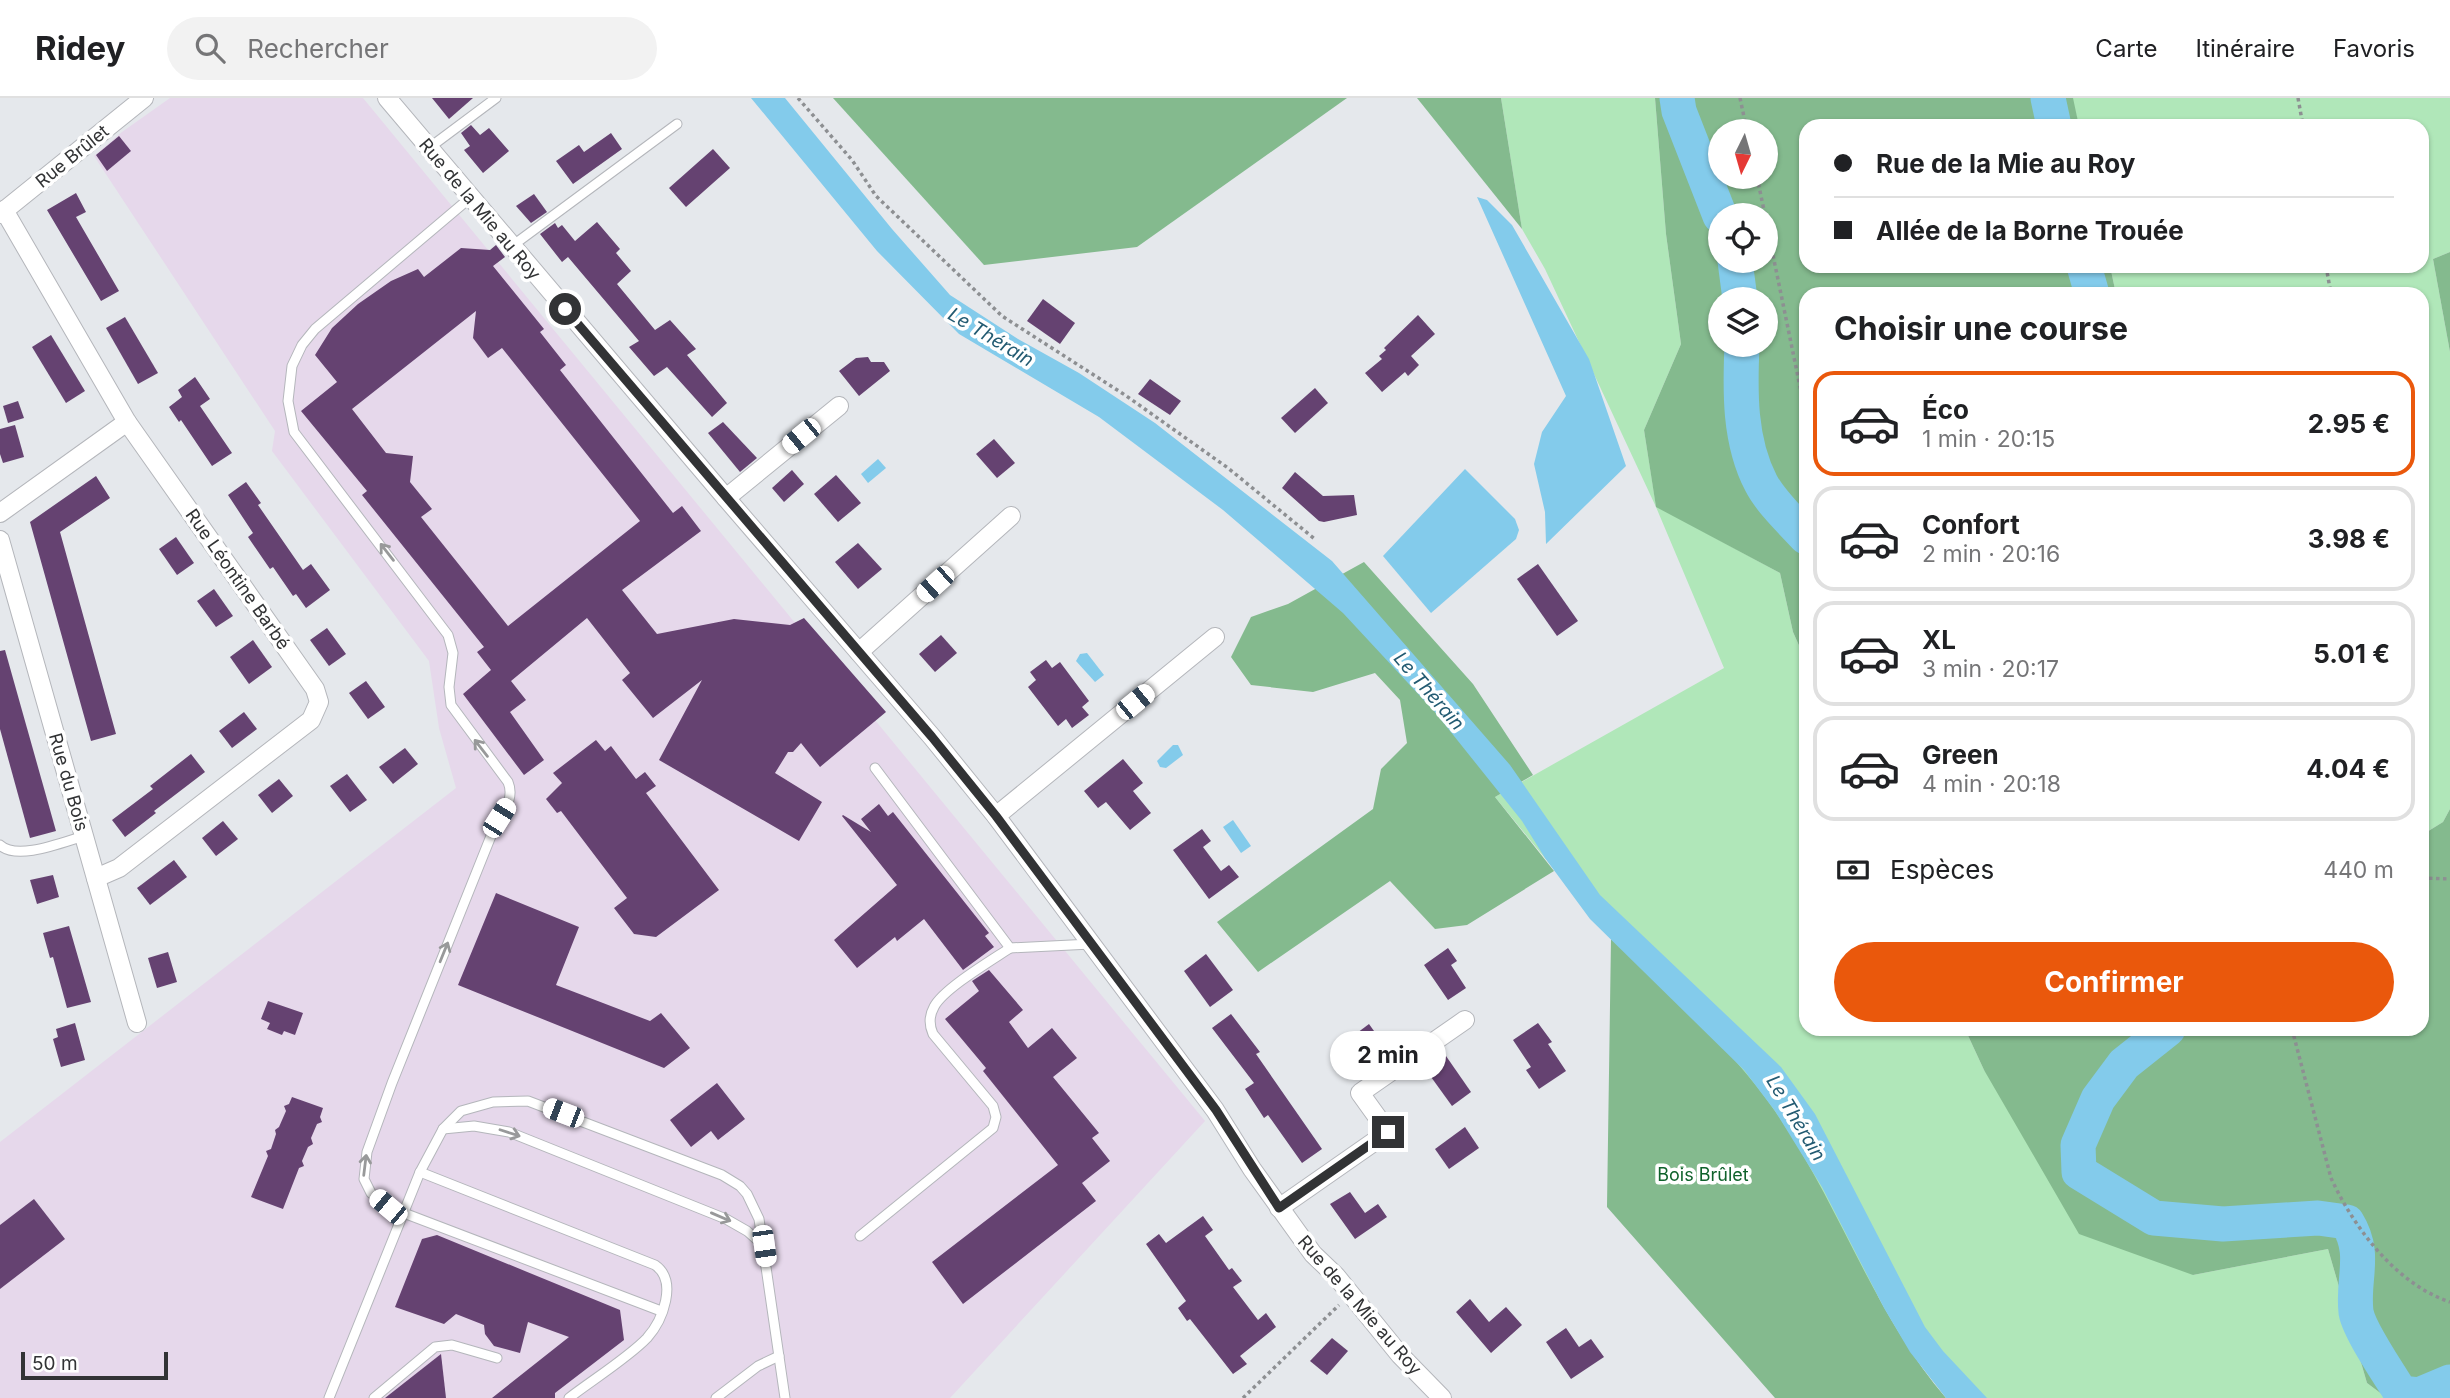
<!DOCTYPE html>
<html lang="fr">
<head>
<meta charset="utf-8">
<style>
  body { margin:0; font-family:Inter,sans-serif; background:#f2f2f2; color:#202124; height:100vh; display:flex; flex-direction:column; font-size:26px; white-space:nowrap }
  * { box-sizing:border-box; margin:0 }
  p { font-size:23px; color:#757577 }
  .icon { flex:none; width:38px; height:38px; fill:none; stroke:currentColor; stroke-width:2; stroke-linecap:round; stroke-linejoin:round }
  .map { position:relative; flex:1; overflow:hidden }
  .side { position:absolute; left:1799px; top:189px; width:630px; height:749px; display:flex; flex-direction:column; background:#fff; border-radius:21px; box-shadow:0 2px 5px #0004 }
  .side>* { flex:none }
  .hud { position:absolute; left:1799px; top:21px; width:630px; height:154px; border-radius:21px; box-shadow:0 2px 5px #0004; display:grid; align-content:center; height:154px; padding:0 35px; background:#fff }
  .needle { width:46px; rotate:185deg }
  .controls { position:absolute; left:1708px; top:21px; display:grid; gap:14px }
  .controls a { display:grid; place-items:center; width:70px; height:70px; border-radius:50%; background:#fff; box-shadow:0 2px 5px #0004; font-size:35px }
  .scale { position:absolute; left:21px; bottom:18px; width:147px; box-sizing:border-box; padding-left:7px; border:4px solid #323335; border-top:0; font-size:19px; line-height:24px; white-space:nowrap; color:#323335; -webkit-text-stroke:5px #fff; paint-order:stroke }
  .end { position:absolute; width:32px; height:32px; margin:-16px; border:9px solid #323335; background:#fff; box-shadow:0 0 0 4px #fff }
  .from { border-radius:50% }
  .bubble { position:absolute; height:49px; border-radius:24px; background:#fff; box-shadow:0 2px 5px #0004; font-size:23px; font-weight:700; line-height:49px; text-align:center }
  .car { position:absolute; width:21px; height:42px; margin:-21px -10px; border-radius:9px; box-shadow:0 0 5px 2px #0007; background:linear-gradient(#fff 24%,#345 0 40%,#fff 0 76%,#345 0 86%,#fff 0) }
  .hud b { display:flex; align-items:center; gap:24px; height:66px; font-size:26px }
  .hud b+b { border-top:2px solid #e0e0e0 }
  .hud i { width:18px; height:18px; background:#202124 }
  ul { padding:0; list-style:none }
  li { display:flex; align-items:center; gap:21px; height:105px; margin:0 14px 10px; padding:0 21px; border:4px solid #e0e0e0; border-radius:21px }
  li div { flex:1 }
  li b { display:block; font-size:26px }
  li em { font-style:normal; font-weight:700 }
  li.on { border-color:#ea580c }
  li>.icon { width:63px; height:63px; stroke-width:1.5 }
  h2 { padding:0 35px; font-size:32px; line-height:84px }
  .pay { display:flex; align-items:center; gap:18px; height:77px; padding:0 35px; font-size:26px }
  .pay p { margin-inline-start:auto }
  .cta { display:flex; gap:14px; margin-top:auto; padding:14px 35px }
  .cta a { flex:1; height:80px; border-radius:42px; background:#ea580c; color:#fff; font-size:28px; font-weight:700; line-height:80px; text-align:center }
  header { display:flex; align-items:center; gap:42px; box-sizing:border-box; height:98px; padding:0 35px; background:#fff; border-bottom:2px solid #e0e0e0 }
  header strong { font-size:33px }
  nav { display:flex; gap:38px; margin-inline-start:auto; font-size:24px }
  .search { width:490px; height:63px; background:#f2f2f2; display:flex; align-items:center; gap:18px; box-sizing:border-box; padding:0 24px; border-radius:38px; color:#757577; font-size:26px }
  .map>svg:first-child { display:block }
</style>
</head>
<body>
<header>
<strong>Ridey</strong>
<div class="search"><svg class="icon" aria-label="search" viewBox="0 0 24 24"><circle cx="10" cy="10" r="6"/><path d="M15 15l6 6"/></svg>Rechercher</div>
<nav><a>Carte</a><a>Itinéraire</a><a>Favoris</a></nav>
</header>
<div class="map">
<svg width="2450" height="1300" viewBox="0 0 2450 1300">
  <rect width="100%" height="100%" fill="#e5e8ec"/>
  <polygon fill="#e6d8eb" points="170,0 363,0 1205,1023 950,1300 0,1300 0,1044 456,690 439,630 429,563 272,353 275,333 94,58 122,34"/>
  <g fill="#b0e7b9">
    <polygon points="1501,0 1655,0 1666,136 1681,246 1644,332 1656,408 1780,475 1793,534 1806,563 1806,931 1965,931 1984,972 2193,1177 2328,1151 2367,1285 2387,1300 1954,1300 1611,841 1495,699 1724,570 1656,409 1545,171 1522,131"/>
    <polygon points="2072,0 2450,0 2450,154 2433,161 2450,254 2450,711 2443,724 2422,737 2422,196 2116,196 2110,168 2422,168 2422,28 2079,28"/>
  </g>
  <g fill="#84ba8e" fill-rule="evenodd">
    <polygon points="833,0 1347,0 1137,149 984,167"/>
    <polygon points="1417,0 1501,0 1522,131"/>
    <path d="M1655,0H2073L2079,28H1806V168H2110L2116,196H1806V563L1793,534L1780,475L1656,409L1644,332L1681,246L1666,136ZM1766,33V79H1720V33ZM1720,117H1766V163H1720ZM1766,201V247H1720V201Z"/>
    <polygon points="2450,154 2450,254 2433,161"/>
    <polygon points="1364,464 1473,586 1533,677 1495,699 1554,773 1467,827 1435,831 1390,783 1258,874 1217,824 1373,711 1381,671 1407,645 1400,602 1375,575 1313,594 1251,587 1231,559 1251,519 1288,506"/>
    <polygon points="2450,711 2450,1300 2387,1300 2367,1285 2328,1151 2193,1177 2079,1136 1984,972 1965,931 2422,931 2422,737 2443,724"/>
    <path d="M1611,841C1668,895 1730,948 1775,1013C1839,1105 1873,1215 1946,1300H1775L1607,1109Z"/>
  </g>
  <g fill="#83cbeb">
    <polygon points="751,0 785,0 892,131 950,197 1018,241 1079,275 1155,325 1332,463 1510,667 1600,797 1781,969 1815,1016 1925,1229 1943,1253 1987,1300 1946,1300 1910,1254 1884,1210 1822,1089 1775,1013 1744,972 1590,821 1545,760 1522,723 1434,613 1343,515 1223,412 1099,319 959,236 877,153"/>
    <polygon points="1477,99 1487,102 1512,127 1589,261 1626,368 1546,446 1545,414 1534,366 1542,334 1566,298"/>
    <polygon points="878,361 886,370 868,385 861,376"/>
    <polygon points="1465,371 1515,421 1519,432 1516,441 1431,515 1383,458"/>
    <polygon points="1087,555 1104,577 1095,584 1076,563 1080,556"/>
    <polygon points="1173,647 1178,647 1183,657 1166,670 1160,669 1157,663"/>
    <polygon points="1233,722 1251,748 1241,755 1223,729"/>
  </g>
  <g fill="none" stroke-linecap="round" stroke-linejoin="round">
    <g stroke="#83cbeb" stroke-width="35">
      <polyline points="1677,0 1679,13 1720,118"/>
      <polyline points="2048,0 2054,28"/>
      <polyline points="1735,163 1740,201"/>
      <polyline points="2084,168 2092,196"/>
      <path d="M1742,247C1740,293 1739,343 1761,385C1770,403 1792,424 1806,439"/>
      <path d="M2168,931L2124,966L2098,1001L2078,1047L2079,1074L2154,1120L2223,1126L2318,1120L2347,1124C2367,1156 2352,1180 2356,1214C2359,1232 2390,1278 2401,1295L2419,1297L2450,1284"/>
    </g>
  </g>
  <g fill="#654271" fill-rule="evenodd">
    <polygon points="432,0 473,0 449,21"/>
    <polygon points="471,27 480,37 489,30 509,53 483,75 464,52 470,48 461,35"/>
    <polygon points="611,35 622,51 573,86 556,63 579,47 584,54"/>
    <polygon points="119,38 131,53 107,73 96,57"/>
    <polygon points="713,51 730,70 686,109 669,90"/>
    <polygon points="76,95 86,114 76,119 119,193 101,203 47,112"/>
    <polygon points="534,96 547,114 531,125 516,108"/>
    <polygon points="597,124 620,151 616,155 631,173 617,186 655,232 670,222 696,251 687,257 727,305 712,319 667,269 654,278 629,249 639,243 568,159 562,164 540,136 555,125 558,130 562,127 575,143"/>
    <path d="M496,147L505,159L493,168L544,231L540,234L566,267L560,272L673,415L682,408L701,433L622,492L657,536L734,521L790,527L804,520L886,614L820,669L801,645L793,654H788L775,675L822,704L799,743L659,662L702,582L653,620L622,582L630,575L587,520L511,583L526,602L510,614L544,662L524,677L463,596L491,572L477,554L484,549L362,397L367,393L301,313L337,284L315,257L332,230L358,206L391,183L418,171L424,179L461,150L490,152ZM476,213L473,240L488,260L502,250L640,423L508,528L421,419L432,411L410,384L413,358L386,355L352,311Z"/>
    <polygon points="1043,201 1075,225 1060,246 1027,223"/>
    <polygon points="1418,217 1435,236 1411,258 1419,267 1408,278 1405,274 1382,294 1365,275 1382,261 1379,258 1386,252 1384,250"/>
    <polygon points="125,219 158,275 138,286 106,230"/>
    <polygon points="51,237 85,293 66,305 32,249"/>
    <polygon points="868,259 871,264 884,264 890,273 859,298 839,273 856,260"/>
    <polygon points="195,279 210,301 200,308 232,355 212,368 181,322 179,324 169,309 182,299 178,292"/>
    <polygon points="1150,281 1181,303 1170,317 1138,296"/>
    <polygon points="1315,290 1328,305 1295,335 1281,320"/>
    <polygon points="18,303 24,320 8,325 3,308"/>
    <polygon points="723,324 757,360 740,374 708,335"/>
    <polygon points="15,327 24,359 3,365 0,356 0,331"/>
    <polygon points="994,341 1015,365 997,380 976,356"/>
    <polygon points="792,372 804,386 784,404 772,390"/>
    <polygon points="1295,374 1323,398 1354,397 1357,417 1324,424 1319,423 1282,390"/>
    <polygon points="836,377 861,405 838,424 814,396"/>
    <polygon points="96,378 110,400 60,434 116,636 91,643 30,424"/>
    <polygon points="246,384 261,405 258,407 303,472 311,466 330,492 306,510 296,496 293,498 273,469 270,471 248,439 253,435 228,397"/>
    <polygon points="176,439 194,465 177,477 159,451"/>
    <polygon points="858,445 882,471 858,491 835,464"/>
    <polygon points="1538,466 1578,523 1557,538 1517,481"/>
    <polygon points="214,491 233,518 216,529 197,503"/>
    <polygon points="327,530 346,556 329,568 310,542"/>
    <polygon points="941,537 957,555 935,574 919,556"/>
    <polygon points="253,542 272,569 249,586 230,559"/>
    <polygon points="5,552 56,733 30,740 0,631 0,553"/>
    <polygon points="1046,562 1052,570 1060,564 1089,603 1082,609 1089,617 1072,630 1066,621 1058,628 1028,589 1036,582 1030,574"/>
    <polygon points="366,583 385,609 368,621 349,595"/>
    <polygon points="244,614 257,631 232,650 219,633"/>
    <polygon points="596,642 605,653 611,648 636,681 645,674 656,688 646,695 719,792 656,839 634,836 614,810 627,800 561,713 557,715 546,701 562,685 553,675"/>
    <polygon points="405,650 418,666 393,686 379,669"/>
    <polygon points="191,656 205,674 154,713 156,715 125,739 112,722 153,691 150,688"/>
    <polygon points="1123,661 1143,685 1133,693 1151,715 1130,732 1106,704 1098,710 1084,693"/>
    <polygon points="347,676 367,702 350,714 330,688"/>
    <polygon points="279,681 293,698 272,715 258,697"/>
    <polygon points="879,706 888,718 893,714 989,835 985,838 994,849 963,872 924,821 897,843 895,839 857,870 834,842 897,787 842,718 843,717 871,734 861,721"/>
    <polygon points="223,723 238,741 216,758 202,740"/>
    <polygon points="1202,731 1211,743 1203,749 1221,773 1229,767 1239,779 1209,801 1173,752"/>
    <polygon points="174,762 187,779 150,807 137,790"/>
    <polygon points="53,777 59,799 37,806 30,782"/>
    <polygon points="496,795 579,829 556,887 650,923 661,915 690,950 664,970 458,887"/>
    <polygon points="69,828 91,904 67,910 53,859 50,860 43,835"/>
    <polygon points="1448,850 1457,863 1451,867 1466,890 1448,902 1424,867"/>
    <polygon points="168,854 177,884 157,890 148,860"/>
    <polygon points="1206,856 1233,892 1210,909 1184,873"/>
    <polygon points="989,872 1023,912 1009,924 1028,950 1052,930 1077,960 1053,979 1099,1035 1092,1040 1110,1063 1082,1085 1096,1103 963,1206 932,1164 1058,1067 983,973 986,970 945,921 979,893 972,883"/>
    <polygon points="268,903 303,915 295,937 284,933 282,937 267,931 270,925 261,921"/>
    <polygon points="1231,916 1260,954 1256,956 1322,1051 1302,1065 1268,1017 1264,1020 1245,991 1254,985 1212,930"/>
    <polygon points="75,925 85,962 61,969 53,941 58,939 56,931"/>
    <polygon points="1538,925 1552,944 1548,946 1566,973 1539,991 1526,972 1531,969 1513,942"/>
    <polygon points="1369,926 1384,947 1351,970 1337,950"/>
    <polygon points="1446,958 1471,994 1452,1008 1426,972"/>
    <polygon points="717,985 745,1021 718,1042 711,1033 691,1049 670,1022"/>
    <polygon points="292,999 323,1010 320,1019 322,1024 317,1026 311,1040 313,1046 308,1049 302,1063 304,1068 299,1070 283,1111 251,1099 268,1058 266,1053 271,1051 276,1036 275,1032 279,1029 286,1013 284,1008 289,1006"/>
    <polygon points="1465,1029 1479,1050 1449,1071 1435,1051"/>
    <polygon points="1350,1094 1365,1115 1378,1106 1387,1119 1355,1141 1330,1106"/>
    <polygon points="34,1101 65,1141 0,1191 0,1127"/>
    <polygon points="1203,1118 1213,1132 1205,1138 1229,1172 1232,1170 1242,1183 1233,1189 1258,1222 1266,1215 1276,1229 1240,1258 1247,1266 1233,1276 1190,1221 1187,1223 1178,1210 1186,1203 1146,1146 1159,1136 1166,1145"/>
    <polygon points="437,1137 620,1212 624,1242 555,1295 555,1300 492,1300 569,1239 528,1224 520,1255 494,1248 485,1236 484,1227 456,1216 444,1226 395,1209 422,1141"/>
    <polygon points="1470,1201 1489,1224 1506,1209 1522,1227 1491,1255 1456,1214"/>
    <polygon points="1566,1230 1579,1249 1591,1241 1604,1259 1571,1281 1546,1244"/>
    <polygon points="1332,1240 1348,1253 1327,1277 1310,1263"/>
    <polygon points="441,1256 446,1300 385,1300"/>
  </g>
  <g fill="none" stroke-linecap="round" stroke-linejoin="round">
    <g stroke="#b4b6bb" stroke-width="11">
      <g id="lane">
        <polyline points="429,50 496,0"/>
        <path d="M471,99L315,231L302,247L292,268L288,303L294,334L448,537L453,555L449,589L451,607L508,684C515,701 503,713 495,728L392,985L367,1054L364,1081L371,1095L388,1109L661,1213"/>
        <polyline points="512,148 677,26"/>
        <polyline points="875,670 1010,850 1091,846"/>
        <path d="M0,747C17,763 63,744 84,738"/>
        <polyline points="443,1031 474,1028 509,1034 726,1121 747,1133 764,1148"/>
        <path d="M420,1074L655,1167C678,1183 663,1222 647,1240C629,1259 591,1283 569,1300"/>
        <path d="M860,1138L993,1030L996,1019L993,1008L933,936C929,927 929,918 934,909C943,891 992,862 1010,850"/>
        <polyline points="329,1300 420,1074 443,1031 461,1013 493,1004 528,1003 722,1077 740,1088 747,1096 759,1121 785,1300"/>
        <polyline points="374,1300 435,1249 452,1247 497,1260"/>
        <polyline points="716,1300 758,1268 779,1258"/>
      </g>
    </g>
    <g stroke="#b4b6bb" stroke-width="20">
      <g id="street">
        <polyline points="387,0 726,400 932,639 996,718 1215,1012 1252,1071 1313,1156 1336,1178 1400,1257 1442,1300"/>
        <polyline points="4,112 127,324 315,591 319,604 311,622 119,770 96,780"/>
        <polyline points="0,116 144,0"/>
        <polyline points="726,400 839,308"/>
        <polyline points="0,415 127,324"/>
        <polyline points="0,442 137,925"/>
        <polyline points="859,554 1011,418"/>
        <polyline points="996,718 1215,539"/>
        <polyline points="1279,1110 1388,1034 1360,995 1465,922"/>
      </g>
    </g>
    <g stroke="#8d8f92" stroke-width="3.5" stroke-dasharray="3.5 3.5" stroke-linecap="butt">
      <polyline points="798,0 852,62 876,98 1002,218 1125,297 1228,370 1316,442"/>
      <polyline points="1740,0 1747,33"/>
      <polyline points="2298,0 2303,28"/>
      <polyline points="1757,79 1765,117"/>
      <polyline points="1766,123 1806,318"/>
      <polyline points="2326,168 2331,196"/>
      <polyline points="2422,780 2450,781"/>
      <path d="M2292,931L2331,1080C2354,1130 2396,1186 2450,1204"/>
      <polyline points="1243,1300 1339,1207"/>
    </g>
    <use href="#lane" stroke="#fff" stroke-width="9"/>
    <use href="#street" stroke="#fff" stroke-width="18"/>
  </g>
  <defs><path id="oneway-shaft" d="M-6 0H5M1.5-3L5.5 0L1.5 3" fill="none" stroke-width="1.6" stroke-linecap="round" stroke-linejoin="round" transform="scale(1.75)"/></defs>
  <g stroke="#98999a">
    <use href="#oneway-shaft" transform="translate(387 454) rotate(-128)"/>
    <use href="#oneway-shaft" transform="translate(481 650) rotate(-128)"/>
    <use href="#oneway-shaft" transform="translate(444 854) rotate(-68)"/>
    <use href="#oneway-shaft" transform="translate(510 1035) rotate(18)"/>
    <use href="#oneway-shaft" transform="translate(365 1067) rotate(-83)"/>
    <use href="#oneway-shaft" transform="translate(721 1119) rotate(23)"/>
  </g>
  <g fill="none" stroke-linecap="round" stroke-linejoin="round">
    <polyline stroke="#323335" stroke-width="9" points="565,211 932,639 996,718 1216,1012 1279,1110 1388,1034"/>
  </g>
  <g text-anchor="middle" dominant-baseline="central" stroke-width="7" stroke-linejoin="round" paint-order="stroke">
    <g font-size="18" fill="#323335" stroke="#fff">
      <text transform="translate(72 58) rotate(-39)">Rue Brûlet</text>
      <text transform="translate(480 111) rotate(50)">Rue de la Mie au Roy</text>
      <text transform="translate(238 481) rotate(55)">Rue Léontine Barbé</text>
      <text transform="translate(69 684) rotate(74)">Rue du Bois</text>
      <text transform="translate(1360 1207) rotate(49)">Rue de la Mie au Roy</text>
    </g>
    <g font-size="18" fill="#0f622b" stroke="#fff">
      <text x="1703" y="1076">Bois Brûlet</text>
    </g>
    <g font-size="19" font-style="italic" fill="#235b72" stroke="#fff">
      <text transform="translate(991 239) rotate(31)">Le Thérain</text>
      <text transform="translate(1429 593) rotate(49)">Le Thérain</text>
      <text transform="translate(1796 1020) rotate(59)">Le Thérain</text>
    </g>
  </g>
</svg>
<div class="controls">
<a><svg class="needle" viewBox="-14 -14 28 28"><path d="M0-13l5 13h-10z" fill="#e53935"/><path d="M0 13l5-13h-10z" fill="#757577"/></svg></a>
<a><svg class="icon" aria-label="locate" viewBox="0 0 24 24"><circle cx="12" cy="12" r="6"/><path d="M12 2v4M12 18v4M2 12h4M18 12h4"/></svg></a>
<a><svg class="icon" aria-label="layers" viewBox="0 0 24 24"><path d="M12 4l9 5-9 5-9-5zM3 14l9 5 9-5"/></svg></a>
</div>
<div class="scale">50 m</div>
<i class="end from" style="left:565px;top:211px"></i>
<i class="end" style="left:1388px;top:1034px"></i>
<div class="bubble" style="left:1330px;top:933px;width:116px">2 min</div>
<i class="car" style="left:801px;top:338px;rotate:231deg"></i>
<i class="car" style="left:935px;top:486px;rotate:228deg"></i>
<i class="car" style="left:1135px;top:604px;rotate:51deg"></i>
<i class="car" style="left:499px;top:720px;rotate:32deg"></i>
<i class="car" style="left:563px;top:1015px;rotate:291deg"></i>
<i class="car" style="left:388px;top:1109px;rotate:310deg"></i>
<i class="car" style="left:764px;top:1148px;rotate:172deg"></i>
<div class="hud">
<b><i class="from"></i>Rue de la Mie au Roy</b>
<b><i></i>Allée de la Borne Trouée</b>
</div>
<section class="side">
<h2>Choisir une course</h2>
<ul>
<li class="on"><svg class="icon" aria-label="car" viewBox="0 0 24 24"><path d="M5 17H2v-5l4-1 3-4h7l3 4 3 1v5h-3M9 17h6M6 11h13"/><circle cx="7" cy="17" r="2"/><circle cx="17" cy="17" r="2"/></svg><div><b>Éco</b><p>1 min · 20:15</p></div><em>2.95 €</em></li>
<li><svg class="icon" aria-label="car" viewBox="0 0 24 24"><path d="M5 17H2v-5l4-1 3-4h7l3 4 3 1v5h-3M9 17h6M6 11h13"/><circle cx="7" cy="17" r="2"/><circle cx="17" cy="17" r="2"/></svg><div><b>Confort</b><p>2 min · 20:16</p></div><em>3.98 €</em></li>
<li><svg class="icon" aria-label="car" viewBox="0 0 24 24"><path d="M5 17H2v-5l4-1 3-4h7l3 4 3 1v5h-3M9 17h6M6 11h13"/><circle cx="7" cy="17" r="2"/><circle cx="17" cy="17" r="2"/></svg><div><b>XL</b><p>3 min · 20:17</p></div><em>5.01 €</em></li>
<li><svg class="icon" aria-label="car" viewBox="0 0 24 24"><path d="M5 17H2v-5l4-1 3-4h7l3 4 3 1v5h-3M9 17h6M6 11h13"/><circle cx="7" cy="17" r="2"/><circle cx="17" cy="17" r="2"/></svg><div><b>Green</b><p>4 min · 20:18</p></div><em>4.04 €</em></li>
</ul>
<div class="pay"><svg class="icon" aria-label="cash" viewBox="0 0 24 24"><path d="M3 7h18v10H3z"/><circle cx="12" cy="12" r="2"/></svg>Espèces<p>440 m</p></div>
<div class="cta"><a>Confirmer</a></div>
</section>
</div>
</body>
</html>
